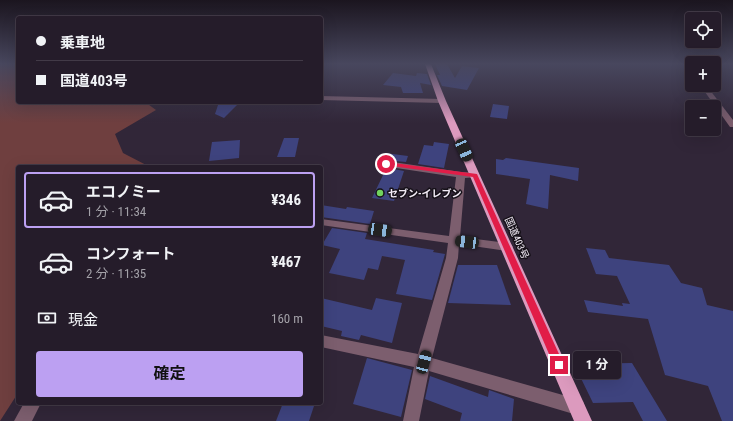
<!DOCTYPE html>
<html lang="ja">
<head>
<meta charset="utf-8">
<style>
  body { margin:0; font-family:"Roboto Condensed","Noto Sans JP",sans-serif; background:#2d2532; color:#f1f3f6; height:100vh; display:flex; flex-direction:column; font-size:15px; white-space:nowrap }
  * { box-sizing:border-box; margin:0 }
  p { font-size:13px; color:#a3a1a8 }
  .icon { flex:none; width:22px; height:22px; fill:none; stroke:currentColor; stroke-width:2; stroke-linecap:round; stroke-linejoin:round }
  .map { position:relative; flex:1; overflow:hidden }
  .panel { position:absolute; left:16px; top:165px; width:307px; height:240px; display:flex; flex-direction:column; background:#251c2a; border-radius:4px; box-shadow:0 4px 16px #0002,0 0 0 1px #423a47 }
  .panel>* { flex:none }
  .banner { position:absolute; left:16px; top:16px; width:307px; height:88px; border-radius:4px; box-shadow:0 4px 16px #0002,0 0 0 1px #423a47; display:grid; align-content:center; height:88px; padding:0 20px; background:#251c2a }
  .tools { position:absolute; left:685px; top:12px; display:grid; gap:8px }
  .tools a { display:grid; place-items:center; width:36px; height:36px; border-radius:4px; background:#251c2a; box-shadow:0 4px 16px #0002,0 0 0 1px #423a47; font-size:20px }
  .end { position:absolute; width:18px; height:18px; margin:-9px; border:5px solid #e11d48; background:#fff; box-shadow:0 0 0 2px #fff }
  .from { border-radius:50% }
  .bubble { position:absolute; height:28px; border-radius:4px; background:#251c2a; box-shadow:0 4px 16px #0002,0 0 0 1px #423a47; font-size:13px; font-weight:700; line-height:28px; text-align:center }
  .car { position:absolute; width:12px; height:24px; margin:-12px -6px; border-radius:5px; box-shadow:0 0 3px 1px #0007; background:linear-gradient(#222 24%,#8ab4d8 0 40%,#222 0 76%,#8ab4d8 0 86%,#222 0) }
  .banner b { display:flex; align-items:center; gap:14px; height:38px; font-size:15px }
  .banner b+b { border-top:1px solid #423a47 }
  .banner i { width:10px; height:10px; background:#f1f3f6 }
  ul { padding:7px 0 0; list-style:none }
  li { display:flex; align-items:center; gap:12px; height:56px; margin:0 8px 6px; padding:0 12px; border:2px solid transparent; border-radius:4px }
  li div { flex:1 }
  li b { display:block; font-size:15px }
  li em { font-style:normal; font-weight:700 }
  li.current { border-color:#bca0f2 }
  li>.icon { width:36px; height:36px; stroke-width:1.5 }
  .pay { display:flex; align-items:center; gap:10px; height:44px; padding:0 20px; font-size:15px }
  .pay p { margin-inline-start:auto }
  .cta { display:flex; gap:8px; margin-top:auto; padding:8px 20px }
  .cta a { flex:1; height:46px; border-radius:4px; background:#bca0f2; color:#111; font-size:16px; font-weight:700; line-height:46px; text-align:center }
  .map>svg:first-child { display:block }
</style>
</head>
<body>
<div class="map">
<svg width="733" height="421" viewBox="0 0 733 421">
  <rect width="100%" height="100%" fill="#312638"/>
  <polygon fill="#6f3f3f" points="0,64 18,64 18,102 145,102 156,110 115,134 123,153 150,167 18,167 18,393 0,421"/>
  <g fill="#3e437e">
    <polygon points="435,64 447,64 455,78 462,66 479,68 467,90 442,86 437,75 440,75"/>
    <polygon points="393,73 416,76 417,73 427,74 431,85 420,83 423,93 403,93 401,87 383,85"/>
    <polygon points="219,102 240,102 224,118 215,114"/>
    <polygon points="493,104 509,106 507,119 490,117"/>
    <polygon points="284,138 299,138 295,157 277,157"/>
    <polygon points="240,140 239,158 209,161 212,142"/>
    <polygon points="434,142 449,144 444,168 418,164 424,145 433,146"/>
    <polygon points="385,153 408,156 406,162 383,160"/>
    <polygon points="506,158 579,168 578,181 550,175 548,209 526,204 530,179 496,174 496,159 503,160"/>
    <polygon points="382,165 383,167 404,171 394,201 372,198 384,173 379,173"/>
    <polygon points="321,205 346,209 347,207 374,211 370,224 321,217"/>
    <polygon points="332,228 367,233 365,239 434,250 433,252 445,254 432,300 396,294 405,260 382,256 378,270 368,268 364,280 329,273 340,249 322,245"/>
    <polygon points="586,248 605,250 609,258 669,265 681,283 702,288 707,305 733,311 733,421 722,421 708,386 665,375 648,319 588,312 584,300 623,306 622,303 630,304 617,276 596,274"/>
    <polygon points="458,265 497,265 511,305 448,303"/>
    <polygon points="321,298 372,310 376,298 402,303 392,343 361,335 359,340 341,336 342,331 321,326"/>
    <polygon points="367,358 412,370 401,417 353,404"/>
    <polygon points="632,363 667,421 643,421 633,402 593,403 574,364"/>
    <polygon points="430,376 488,397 489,390 514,399 512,421 460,421 462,413 425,399"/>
    <polygon points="283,403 315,403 309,421 276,421"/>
  </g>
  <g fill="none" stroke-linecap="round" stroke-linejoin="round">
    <g fill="#7c5e6e" fill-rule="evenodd">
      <polygon points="700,85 706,85 733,120 733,127 730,127"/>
      <polygon points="321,96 442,99 445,101 442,103 321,100"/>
      <polygon points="211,102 218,102 215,104"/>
      <polygon points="386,161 461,172 478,173 479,175 478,177 465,178 460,237 507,243 511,244 513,247 511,250 507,251 459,244 458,258 432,358 577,399 583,401 585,407 583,413 577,415 429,371 419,421 403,421 414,367 321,347 321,335 418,354 446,258 448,243 321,225 321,219 449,236 456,177 383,166 383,162"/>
      <polygon points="24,403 41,403 32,421 14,421"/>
    </g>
    <polygon fill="#dc9abe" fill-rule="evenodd" points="425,64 431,64 446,101 592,421 574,421 438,101"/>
  </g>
  <linearGradient id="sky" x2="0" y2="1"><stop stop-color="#1b151f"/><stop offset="0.52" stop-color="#48475e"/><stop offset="1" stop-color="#48475e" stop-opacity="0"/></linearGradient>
  <rect width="733" height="123" fill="url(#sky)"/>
  <polygon fill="#e11d48" points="386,162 477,174 564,365 562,368 555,368 473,177 384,165"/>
  <circle fill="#71d35e" stroke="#161119" stroke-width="1.5" cx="380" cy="193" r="4"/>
  <g text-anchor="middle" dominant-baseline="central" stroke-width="3" stroke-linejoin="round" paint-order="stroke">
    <g font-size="10" font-weight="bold" fill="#f1eaf5" stroke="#161119" text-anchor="start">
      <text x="388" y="193">セブン-イレブン</text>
    </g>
    <g font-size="10" fill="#f1eaf5" stroke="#161119">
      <text transform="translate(517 238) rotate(66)">国道403号</text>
    </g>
  </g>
</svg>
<div class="tools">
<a><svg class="icon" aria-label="locate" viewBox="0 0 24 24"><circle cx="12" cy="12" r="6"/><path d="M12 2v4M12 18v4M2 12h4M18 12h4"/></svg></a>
<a>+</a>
<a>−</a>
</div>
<i class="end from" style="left:386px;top:164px"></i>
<i class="end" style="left:559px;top:365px"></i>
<div class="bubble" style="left:573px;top:351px;width:48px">1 分</div>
<i class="car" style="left:464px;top:150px;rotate:156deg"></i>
<i class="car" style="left:380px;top:230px;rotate:98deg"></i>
<i class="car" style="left:467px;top:242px;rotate:277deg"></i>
<i class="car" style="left:424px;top:362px;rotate:15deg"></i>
<div class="banner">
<b><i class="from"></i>乗車地</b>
<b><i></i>国道403号</b>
</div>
<section class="panel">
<ul>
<li class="current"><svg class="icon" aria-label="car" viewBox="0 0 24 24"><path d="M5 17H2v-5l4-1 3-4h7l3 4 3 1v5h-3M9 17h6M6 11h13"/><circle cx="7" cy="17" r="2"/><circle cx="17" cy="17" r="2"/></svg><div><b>エコノミー</b><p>1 分 · 11:34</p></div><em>¥346</em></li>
<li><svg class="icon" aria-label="car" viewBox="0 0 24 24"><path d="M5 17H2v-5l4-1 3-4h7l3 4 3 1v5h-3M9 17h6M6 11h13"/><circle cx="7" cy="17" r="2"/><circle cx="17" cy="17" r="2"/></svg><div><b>コンフォート</b><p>2 分 · 11:35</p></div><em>¥467</em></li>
</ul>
<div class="pay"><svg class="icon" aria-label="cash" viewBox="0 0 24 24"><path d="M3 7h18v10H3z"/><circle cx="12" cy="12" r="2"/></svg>現金<p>160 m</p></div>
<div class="cta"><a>確定</a></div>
</section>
</div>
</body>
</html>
